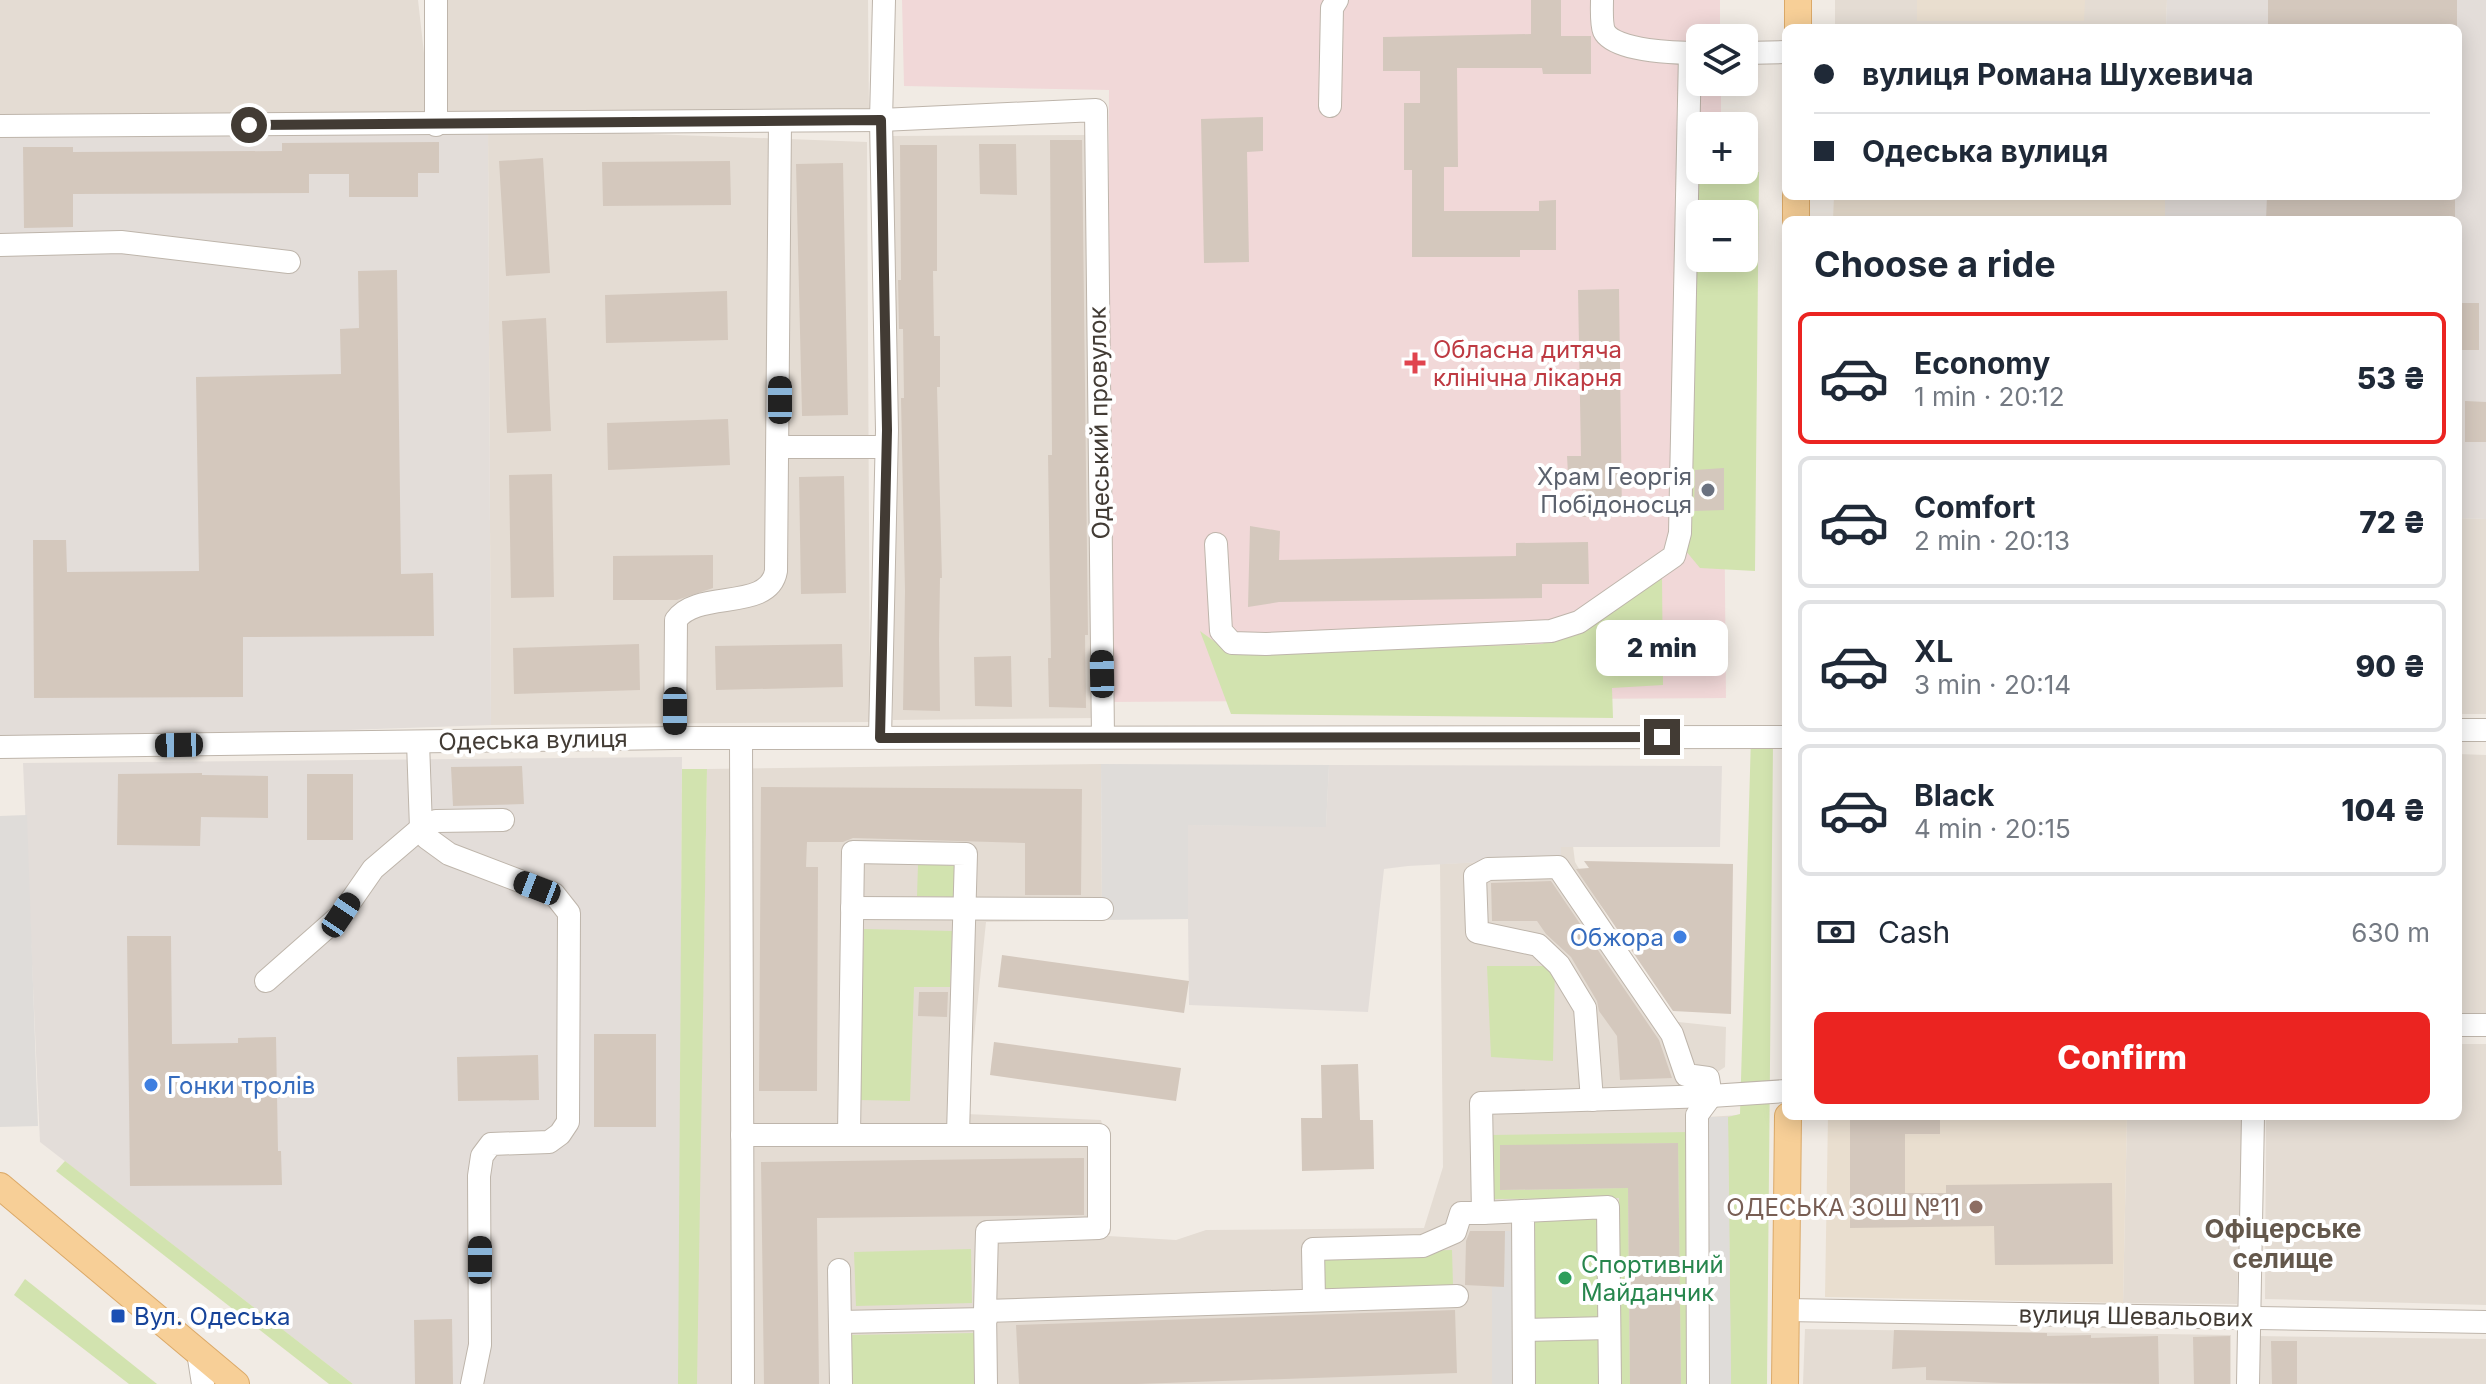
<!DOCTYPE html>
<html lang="en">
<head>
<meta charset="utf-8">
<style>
  body { margin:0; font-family:Inter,sans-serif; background:#f6f6f7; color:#1f2937; height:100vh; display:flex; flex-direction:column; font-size:30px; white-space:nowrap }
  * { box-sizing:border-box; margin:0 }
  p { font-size:26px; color:#747a83 }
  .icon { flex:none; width:44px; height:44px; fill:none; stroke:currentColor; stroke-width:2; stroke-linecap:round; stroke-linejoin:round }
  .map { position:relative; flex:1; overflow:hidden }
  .panel { position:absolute; left:1782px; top:216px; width:680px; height:904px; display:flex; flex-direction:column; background:#fff; border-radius:12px; box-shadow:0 4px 20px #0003 }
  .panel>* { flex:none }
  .guide { position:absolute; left:1782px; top:24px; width:680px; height:176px; border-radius:12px; box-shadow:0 4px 20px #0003; display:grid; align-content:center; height:176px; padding:0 32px; background:#fff }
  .fabs { position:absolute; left:1686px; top:24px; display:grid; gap:16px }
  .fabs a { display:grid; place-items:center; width:72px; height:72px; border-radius:12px; background:#fff; box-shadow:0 4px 20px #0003; font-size:40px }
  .end { position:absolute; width:36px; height:36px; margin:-18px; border:10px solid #423b34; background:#fff; box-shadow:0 0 0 4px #fff }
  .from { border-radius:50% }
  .bubble { position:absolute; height:56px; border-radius:12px; background:#fff; box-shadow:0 4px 20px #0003; font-size:26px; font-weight:800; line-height:56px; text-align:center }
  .car { position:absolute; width:24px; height:48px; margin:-24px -12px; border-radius:10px; box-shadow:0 0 6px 2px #0007; background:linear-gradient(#222 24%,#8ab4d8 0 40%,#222 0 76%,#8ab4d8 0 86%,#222 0) }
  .guide b { display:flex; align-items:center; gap:28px; height:76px; font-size:30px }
  .guide b+b { border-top:2px solid #e0e1e3 }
  .guide i { width:20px; height:20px; background:#1f2937 }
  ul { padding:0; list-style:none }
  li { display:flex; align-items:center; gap:24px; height:132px; margin:0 16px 12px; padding:0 16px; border:4px solid #e0e1e3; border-radius:12px }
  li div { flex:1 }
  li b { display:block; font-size:30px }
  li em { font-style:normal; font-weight:800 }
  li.selected { border-color:#eb2421 }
  li>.icon { width:72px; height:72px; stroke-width:1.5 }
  h2 { padding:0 32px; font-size:36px; line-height:96px }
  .pay { display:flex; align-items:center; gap:20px; height:88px; padding:0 32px; font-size:30px }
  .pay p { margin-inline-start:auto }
  .primary-button { display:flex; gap:16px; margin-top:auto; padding:16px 32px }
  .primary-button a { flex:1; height:92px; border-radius:12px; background:#eb2421; color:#fff; font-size:32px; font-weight:800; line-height:92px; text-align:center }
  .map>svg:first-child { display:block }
</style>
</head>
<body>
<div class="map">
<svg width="2486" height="1384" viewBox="0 0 2486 1384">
  <rect width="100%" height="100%" fill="#f1ebe4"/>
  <g fill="#e4dcd3">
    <polygon points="0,0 418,0 432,124 0,124"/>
    <polygon points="445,0 868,0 869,114 445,114"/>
    <polygon points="1835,0 2167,0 2166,28 1835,28"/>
    <polygon points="488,128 867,142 870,722 491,725"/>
    <polygon points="1090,135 1097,718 893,720 891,136"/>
    <polygon points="2458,518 2486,519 2486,714 2458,714"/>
    <polygon points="2458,754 2486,755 2486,1016 2458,1016"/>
    <polygon points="1101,764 1102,920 986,922 966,1114 1101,1120 1110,1156 1108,1236 1176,1240 1206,1230 1424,1228 1443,1167 1440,864 1560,858 1561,847 1573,846 1575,862 1669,1021 1726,1027 1725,1067 1708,1078 1707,1117 1740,1115 1742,1384 696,1384 707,769"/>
    <polygon points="2458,1044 2486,1044 2486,1305 2265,1299 2266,1116 2458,1116"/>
    <polygon points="2127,1116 2242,1116 2237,1304 2123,1303"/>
    <polygon points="1805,1329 2231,1335 2231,1384 1803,1384"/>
    <polygon points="2257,1336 2486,1339 2486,1384 2259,1384"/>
  </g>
  <g fill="#e3ddd9">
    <polygon points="2167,0 2486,0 2486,519 2458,518 2458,220 2165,220 2165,196 2458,196 2458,28 2166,28"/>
    <polygon points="488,128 491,725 0,742 0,131"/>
    <polygon points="682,757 679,1384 353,1384 40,1142 23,763"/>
    <polygon points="1329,765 1722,766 1720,847 1561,847 1561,858 1408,866 1384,869 1368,1012 1189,1005 1187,825 1326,826"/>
  </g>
  <g fill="#e9decf">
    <polygon points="1917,0 2085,0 2084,21 1917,21"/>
    <polygon points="1834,196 2165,196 2165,220 1833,220"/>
    <polygon points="1828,1116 2127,1116 2123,1303 1825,1297"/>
  </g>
  <polygon fill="#f1d8d8" points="902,0 1720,0 1720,38 1700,38 1700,82 1721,82 1721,126 1700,126 1700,170 1721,170 1722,214 1700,214 1700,258 1722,258 1726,698 1106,702 1109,90 904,86"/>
  <g fill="#d2e3af" fill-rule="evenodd">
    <path d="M1759,172L1755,571L1700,568L1671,533L1694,175ZM1700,214H1744V258H1700Z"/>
    <polygon points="1636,569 1645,576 1662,576 1663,685 1612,688 1613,718 1231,714 1200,631 1218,644 1259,654 1542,644 1568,633"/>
    <polygon points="1751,737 1773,744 1767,1384 1731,1384 1728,1117 1740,1114"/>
    <polygon points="682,769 707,769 697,1384 678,1384"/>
    <polygon points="918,864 959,866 958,897 917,896"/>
    <polygon points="864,929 952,931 950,987 914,987 910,1101 859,1100"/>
    <polygon points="1487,966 1555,966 1553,1061 1491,1057"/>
    <polygon points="1690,1132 1690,1384 1681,1384 1678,1143 1500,1146 1500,1190 1628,1188 1630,1384 1620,1384 1619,1198 1491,1199 1490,1135"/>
    <polygon points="65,1161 353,1384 329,1384 56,1171"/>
    <polygon points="1598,1217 1599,1384 1533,1384 1532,1219"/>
    <polygon points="971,1249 972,1303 856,1306 854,1252"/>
    <polygon points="1452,1250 1453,1285 1322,1289 1321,1253"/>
    <polygon points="25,1279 157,1384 129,1384 14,1295"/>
    <polygon points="976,1333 977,1384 851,1384 851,1335"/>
  </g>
  <g fill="#dfdcd9">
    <polygon points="1101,764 1329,765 1326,827 1188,825 1188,919 1102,920"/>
    <polygon points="27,815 38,1126 0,1127 0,816"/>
    <polygon points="1707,1117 1728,1117 1731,1384 1707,1384"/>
    <polygon points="1505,1231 1512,1231 1512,1384 1492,1384 1492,1287 1504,1286"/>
  </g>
  <g fill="#d4c8bd">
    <polygon points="1531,0 1561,0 1561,36 1591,36 1591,74 1543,74 1542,68 1457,68 1458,167 1444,167 1444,211 1539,211 1539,201 1556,200 1556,250 1520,250 1520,257 1412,257 1412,170 1404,170 1404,103 1420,103 1420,71 1383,71 1383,37 1531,34"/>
    <rect x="2268" y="0" width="189" height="28"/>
    <polygon points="1263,117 1263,151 1247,152 1249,262 1204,263 1201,119"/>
    <polygon points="1050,140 1082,140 1088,635 1085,635 1086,708 1049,707 1048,658 1051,658 1048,455 1052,455"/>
    <polygon points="439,142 439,173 418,173 418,197 349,197 349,174 309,174 309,193 73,194 73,227 24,228 23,147 73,147 73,152 282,151 282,143"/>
    <polygon points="979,144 1016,144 1017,195 980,194"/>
    <polygon points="900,145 937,145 937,271 933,271 934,336 940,336 940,387 937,387 942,578 940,578 939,641 940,711 903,710 905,591 901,398 904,398 903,329 899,329 898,280 901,280"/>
    <polygon points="543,158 550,273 506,276 499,161"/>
    <polygon points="730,161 731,205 603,206 602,162"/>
    <polygon points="843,163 848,415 802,416 796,164"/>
    <polygon points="2267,196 2455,196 2455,220 2266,220"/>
    <polygon points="397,270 401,574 433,573 434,636 243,637 243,697 34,698 33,540 66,540 67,572 199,571 196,377 341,374 340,329 359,328 358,271"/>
    <polygon points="1619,289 1622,516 1582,517 1582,474 1568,474 1567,456 1581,456 1578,290"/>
    <polygon points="727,291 728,340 606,343 605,295"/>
    <rect x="2458" y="303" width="21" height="47"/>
    <polygon points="546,318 551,431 507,433 502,321"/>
    <polygon points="2465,401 2486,402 2486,442 2465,442"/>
    <polygon points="728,419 730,465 608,470 607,423"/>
    <polygon points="1724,468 1724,510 1694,511 1695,470"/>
    <polygon points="552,474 554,597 511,598 509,475"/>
    <polygon points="844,476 846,593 801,594 799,477"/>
    <polygon points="1250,526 1280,531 1279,560 1516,556 1516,543 1588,542 1589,584 1542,584 1542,598 1279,602 1248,607"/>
    <polygon points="713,555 713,588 677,600 613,600 613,556"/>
    <polygon points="639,644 640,690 514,694 513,648"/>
    <polygon points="842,644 843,687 716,690 715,646"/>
    <polygon points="1011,656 1012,707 975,706 974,657"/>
    <polygon points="522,766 524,804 453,806 451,767"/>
    <polygon points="202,773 202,775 268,776 268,818 201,817 200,846 117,845 118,774"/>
    <rect x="307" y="774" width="46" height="66"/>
    <polygon points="761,787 1082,789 1081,895 1025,895 1025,843 853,838 843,842 807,842 806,867 818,867 817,1091 759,1091"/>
    <polygon points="1584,861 1733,864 1731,1014 1673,1011 1576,869 1589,868"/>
    <polygon points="1551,881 1659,1040 1672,1078 1620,1080 1617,1036 1599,1011 1597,1001 1571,957 1546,934 1537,921 1492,921 1491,883"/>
    <polygon points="127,936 171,936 172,1044 238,1043 238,1038 276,1037 278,1151 281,1151 282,1185 130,1186"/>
    <polygon points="1002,955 1189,981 1184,1013 998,987"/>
    <polygon points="919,992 948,992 947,1017 918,1016"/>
    <rect x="594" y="1034" width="62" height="93"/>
    <polygon points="994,1042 1181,1068 1176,1101 990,1075"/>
    <polygon points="538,1055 539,1100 458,1101 457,1057"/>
    <polygon points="1358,1064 1360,1120 1373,1120 1374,1169 1302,1171 1301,1118 1322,1118 1321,1065"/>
    <polygon points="1850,1116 1940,1116 1940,1134 1905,1134 1905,1193 1946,1193 1946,1185 2112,1183 2113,1264 1995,1265 1994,1226 1850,1228"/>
    <polygon points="1678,1143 1681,1384 1630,1384 1628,1188 1500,1190 1500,1145"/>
    <polygon points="1084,1158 1084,1215 817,1218 819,1384 764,1384 761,1162"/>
    <polygon points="1470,1231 1505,1231 1504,1287 1465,1285 1466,1241"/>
    <polygon points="1455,1310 1457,1373 1137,1384 1019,1384 1016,1325"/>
    <polygon points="452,1319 453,1384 415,1384 414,1320"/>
    <polygon points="1894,1330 2047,1333 2047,1336 2091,1335 2091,1338 2158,1336 2159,1384 2004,1383 1926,1380 1926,1367 1892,1369"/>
    <polygon points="2230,1336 2230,1384 2194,1384 2193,1337"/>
    <polygon points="2271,1341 2297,1341 2297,1384 2272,1384"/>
  </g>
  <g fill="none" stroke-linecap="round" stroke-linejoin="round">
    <g stroke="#beb5ab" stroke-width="24">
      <g id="minor">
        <polyline points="436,0 436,125"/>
        <path d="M1602,0C1602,9 1601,23 1604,31C1614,52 1679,53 1700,53"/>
        <polyline points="1744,53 1786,52"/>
        <polyline points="1330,106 1332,8 1337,0"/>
        <polyline points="0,126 881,120 1096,110 1103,737"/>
        <polyline points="0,245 121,242 289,262"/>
        <polyline points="779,447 886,447"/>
        <polyline points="1216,544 1221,631 1232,643 1266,644 1551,631 1579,622 1674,556 1680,533 1690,53"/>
        <polyline points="2458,730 2486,730"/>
        <path d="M675,738L676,620C697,589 769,612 776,571L780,121"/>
        <polyline points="741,738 743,1384"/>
        <polyline points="880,738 887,430 881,120 884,0"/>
        <polyline points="418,742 421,828 427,838 449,854 554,894 569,913 568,1122 560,1134 549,1142 491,1144 482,1156 479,1176 480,1345 472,1384"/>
        <polyline points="0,747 675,738 1786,737"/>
        <polyline points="852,908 1102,909"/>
        <polyline points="266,981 341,915 373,869 421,828 436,821 503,820"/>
        <polyline points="2458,1025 2486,1025"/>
        <polyline points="1592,1100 1585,1008 1559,965 1538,945 1477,932 1475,876 1488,869 1558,867 1672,1034 1686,1075 1708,1078 1711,1096 1697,1115 1698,1384"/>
        <polyline points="958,1134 966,854 853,852 849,1135 1099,1135 1099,1228 987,1232 985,1311"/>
        <polyline points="742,1135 849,1135"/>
        <polyline points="1483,1213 1523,1211"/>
        <polyline points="839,1270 841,1384"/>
        <polyline points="1314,1299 1313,1249 1423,1246 1455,1232 1461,1213 1483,1213 1481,1103 1711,1096 1786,1091"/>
        <polyline points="1786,1310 2486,1322"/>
        <polyline points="840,1322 986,1319"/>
        <polyline points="1524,1330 1609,1328"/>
        <polyline points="198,1352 203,1384"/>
        <polyline points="986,1384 985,1311 1457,1296"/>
        <polyline points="1524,1384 1523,1211 1608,1207 1610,1384"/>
        <polyline points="2248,1384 2253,1116"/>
      </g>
    </g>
    <g stroke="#dba968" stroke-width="28">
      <g id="major">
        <polyline points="1798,28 1798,0"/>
        <polyline points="1796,220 1796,196"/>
        <polyline points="0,1186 236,1384"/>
        <polyline points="1785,1384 1788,1116"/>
      </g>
    </g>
    <use href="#minor" stroke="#fff" stroke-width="22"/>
    <use href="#major" stroke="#f7cf97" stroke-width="26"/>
  </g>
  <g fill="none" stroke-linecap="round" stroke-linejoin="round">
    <polyline stroke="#423b34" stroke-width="10" points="249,125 881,120 887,430 880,738 1662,737"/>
  </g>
  <path fill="#e0444e" stroke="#fff" stroke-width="3" d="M1411 351h8v8h8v8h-8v8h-8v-8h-8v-8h8z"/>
  <circle fill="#6b7280" stroke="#fff" stroke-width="3" cx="1708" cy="490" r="8"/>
  <g fill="#3f7fe0" stroke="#fff" stroke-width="3">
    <circle cx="1680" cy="937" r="8"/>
    <circle cx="151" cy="1085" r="8"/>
  </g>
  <circle fill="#8d6e63" stroke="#fff" stroke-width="3" cx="1976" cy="1207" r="8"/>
  <circle fill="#2e9e5b" stroke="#fff" stroke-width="3" cx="1565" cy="1278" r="8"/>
  <rect fill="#1a4fb4" stroke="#fff" stroke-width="3" x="110" y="1308" width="16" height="16" rx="4"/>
  <g text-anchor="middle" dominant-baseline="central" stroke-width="8" stroke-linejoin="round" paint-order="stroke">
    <g font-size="24" fill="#be3a42" stroke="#fff" text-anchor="start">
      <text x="1433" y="349">Обласна дитяча<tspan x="1433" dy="28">клінічна лікарня</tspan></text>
    </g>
    <g font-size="24" fill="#423b34" stroke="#fff">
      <text transform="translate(1099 423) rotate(-91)">Одеський провулок</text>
      <text transform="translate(533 740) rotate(-1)">Одеська вулиця</text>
      <text transform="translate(2136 1316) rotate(1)">вулиця Шевальових</text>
    </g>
    <g font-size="24" fill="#5b616d" stroke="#fff" text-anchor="end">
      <text x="1692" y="476">Храм Георгія<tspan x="1692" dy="28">Побідоносця</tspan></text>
    </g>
    <g font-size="24" fill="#366cbe" stroke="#fff" text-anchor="end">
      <text x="1664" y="937">Обжора</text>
      <text x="167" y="1085" text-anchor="start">Гонки тролів</text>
    </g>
    <g font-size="24" fill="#785e54" stroke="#fff" text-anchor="end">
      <text x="1960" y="1207">ОДЕСЬКА ЗОШ №11</text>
    </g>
    <g font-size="24" fill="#27864d" stroke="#fff" text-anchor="start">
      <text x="1581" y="1264">Спортивний<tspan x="1581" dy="28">Майданчик</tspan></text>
    </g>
    <g font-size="24" fill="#164399" stroke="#fff" text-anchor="start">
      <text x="134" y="1316">Вул. Одеська</text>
    </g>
    <g font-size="26" font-weight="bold" fill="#64584c" stroke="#fff">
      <text x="2283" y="1228">Офіцерське<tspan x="2283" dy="30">селище</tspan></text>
    </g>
  </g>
</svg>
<div class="fabs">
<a><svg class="icon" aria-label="layers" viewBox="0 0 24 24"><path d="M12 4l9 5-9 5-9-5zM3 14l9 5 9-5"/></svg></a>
<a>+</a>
<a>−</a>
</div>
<i class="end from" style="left:249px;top:125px"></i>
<i class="end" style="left:1662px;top:737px"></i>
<div class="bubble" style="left:1596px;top:620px;width:132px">2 min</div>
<i class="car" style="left:780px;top:400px;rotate:0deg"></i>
<i class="car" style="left:1102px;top:674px;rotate:359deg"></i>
<i class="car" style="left:675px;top:711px;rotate:180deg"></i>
<i class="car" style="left:179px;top:745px;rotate:269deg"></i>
<i class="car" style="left:537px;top:888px;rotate:291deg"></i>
<i class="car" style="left:341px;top:915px;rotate:34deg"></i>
<i class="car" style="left:480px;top:1260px;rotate:0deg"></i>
<div class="guide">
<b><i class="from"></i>вулиця Романа Шухевича</b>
<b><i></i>Одеська вулиця</b>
</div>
<section class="panel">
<h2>Choose a ride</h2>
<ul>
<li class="selected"><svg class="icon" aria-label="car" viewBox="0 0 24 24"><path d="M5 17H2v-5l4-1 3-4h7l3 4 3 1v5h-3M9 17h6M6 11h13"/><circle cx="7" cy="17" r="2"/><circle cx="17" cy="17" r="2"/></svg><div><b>Economy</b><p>1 min · 20:12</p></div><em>53 ₴</em></li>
<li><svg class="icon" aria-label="car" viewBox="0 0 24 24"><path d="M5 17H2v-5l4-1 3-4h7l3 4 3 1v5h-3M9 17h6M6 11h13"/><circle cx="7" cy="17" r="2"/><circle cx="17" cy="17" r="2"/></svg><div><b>Comfort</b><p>2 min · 20:13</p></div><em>72 ₴</em></li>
<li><svg class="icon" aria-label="car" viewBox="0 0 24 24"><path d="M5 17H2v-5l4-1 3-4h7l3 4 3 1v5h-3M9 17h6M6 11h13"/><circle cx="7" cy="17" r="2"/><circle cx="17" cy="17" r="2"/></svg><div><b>XL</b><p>3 min · 20:14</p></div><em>90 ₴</em></li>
<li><svg class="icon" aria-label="car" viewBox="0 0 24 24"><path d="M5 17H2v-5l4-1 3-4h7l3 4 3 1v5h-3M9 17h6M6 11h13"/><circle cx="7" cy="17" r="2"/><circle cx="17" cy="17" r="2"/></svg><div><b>Black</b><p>4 min · 20:15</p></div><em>104 ₴</em></li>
</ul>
<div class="pay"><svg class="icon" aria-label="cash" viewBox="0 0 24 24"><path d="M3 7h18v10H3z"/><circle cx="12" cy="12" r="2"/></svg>Cash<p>630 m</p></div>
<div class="primary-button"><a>Confirm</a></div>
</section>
</div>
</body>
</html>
